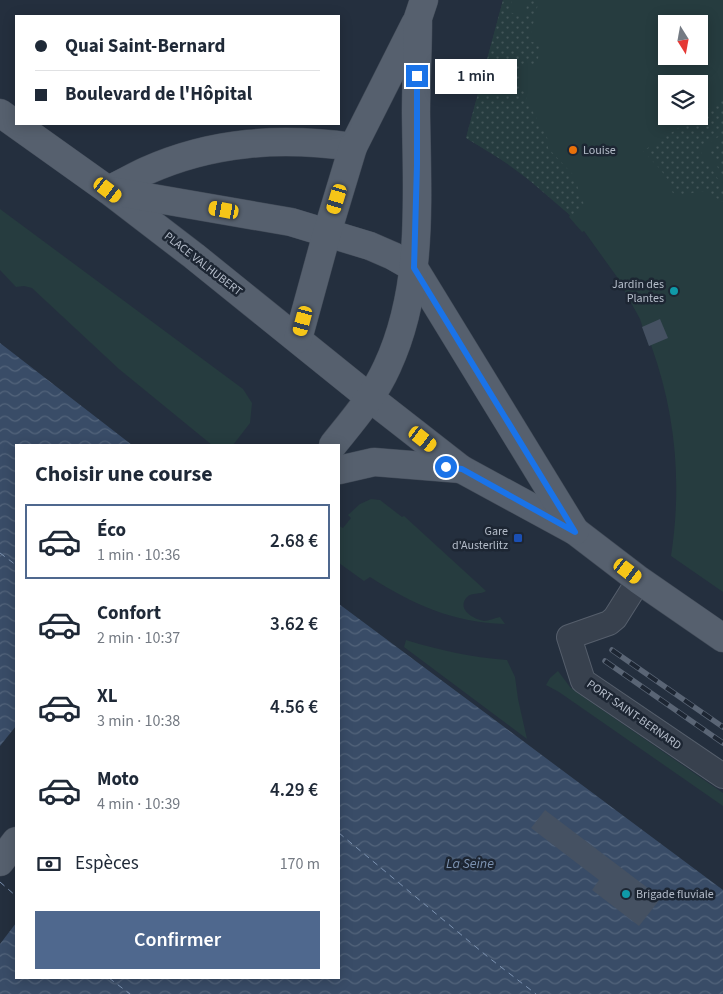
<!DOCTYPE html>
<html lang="fr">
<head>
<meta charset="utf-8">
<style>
  body { margin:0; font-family:"Source Sans 3",sans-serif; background:#f2f2f3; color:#1f2937; height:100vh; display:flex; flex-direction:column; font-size:19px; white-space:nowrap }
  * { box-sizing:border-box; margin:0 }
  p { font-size:16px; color:#747a83 }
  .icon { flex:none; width:28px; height:28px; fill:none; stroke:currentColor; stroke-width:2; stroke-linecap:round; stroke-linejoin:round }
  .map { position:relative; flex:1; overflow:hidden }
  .panel { position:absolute; left:15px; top:444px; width:325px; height:535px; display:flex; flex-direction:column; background:#fff; border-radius:0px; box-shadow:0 2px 12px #0003 }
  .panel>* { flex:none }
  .top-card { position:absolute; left:15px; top:15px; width:325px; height:110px; border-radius:0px; box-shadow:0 2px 12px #0003; display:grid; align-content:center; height:110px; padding:0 20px; background:#fff }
  .needle { width:32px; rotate:169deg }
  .controls { position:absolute; left:658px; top:15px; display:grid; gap:10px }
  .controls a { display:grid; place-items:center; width:50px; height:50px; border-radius:0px; background:#fff; box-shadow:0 2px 12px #0003; font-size:25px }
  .end { position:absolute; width:22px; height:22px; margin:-11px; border:6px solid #1a73e8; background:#fff; box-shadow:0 0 0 2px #fff }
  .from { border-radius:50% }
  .bubble { position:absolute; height:35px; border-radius:0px; background:#fff; box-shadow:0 2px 12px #0003; font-size:16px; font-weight:600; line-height:35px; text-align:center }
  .car { position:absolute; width:15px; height:30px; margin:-15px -8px; border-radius:6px; box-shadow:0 0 4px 1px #0007; background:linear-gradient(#f5c518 24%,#345 0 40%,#f5c518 0 76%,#345 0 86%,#f5c518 0) }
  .top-card b { display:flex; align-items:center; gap:18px; height:48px; font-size:19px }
  .top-card b+b { border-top:1px solid #e0e1e3 }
  .top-card i { width:12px; height:12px; background:#1f2937 }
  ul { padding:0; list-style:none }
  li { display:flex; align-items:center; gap:15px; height:75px; margin:0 10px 8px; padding:0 10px; border:2px solid transparent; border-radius:0px }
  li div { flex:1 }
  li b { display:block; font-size:19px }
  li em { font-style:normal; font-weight:600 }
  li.selected { border-color:#4f688e }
  li>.icon { width:45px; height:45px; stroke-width:1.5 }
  h2 { padding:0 20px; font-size:22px; line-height:60px }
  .pay { display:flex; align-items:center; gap:12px; height:55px; padding:0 20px; font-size:19px }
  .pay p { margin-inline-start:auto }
  .action { display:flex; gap:10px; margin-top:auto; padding:10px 20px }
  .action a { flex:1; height:58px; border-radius:0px; background:#4f688e; color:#fff; font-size:20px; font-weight:600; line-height:58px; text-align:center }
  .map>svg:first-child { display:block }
</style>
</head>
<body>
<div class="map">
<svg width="723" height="994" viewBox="0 0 723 994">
  <defs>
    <pattern id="garden-dots" width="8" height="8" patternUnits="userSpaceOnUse" patternTransform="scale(1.25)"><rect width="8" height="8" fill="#263c3f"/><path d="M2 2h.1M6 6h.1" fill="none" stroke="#435659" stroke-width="1.8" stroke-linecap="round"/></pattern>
    <pattern id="water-waves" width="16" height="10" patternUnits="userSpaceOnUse" patternTransform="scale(1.25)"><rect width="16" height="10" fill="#394c67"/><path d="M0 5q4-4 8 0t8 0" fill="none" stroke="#53647b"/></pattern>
  </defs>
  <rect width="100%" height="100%" fill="#242f3e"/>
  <g fill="#263c3f" fill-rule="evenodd">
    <path d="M503,0H723V592L671,556C682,484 676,414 651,345L649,346L640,319L617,277L584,231L582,232L569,217L570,215C538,185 505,160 466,138ZM666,24H699V56H666ZM666,84H699V116H666Z"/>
    <polygon points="0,209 243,389 252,403 250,423 233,445 212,445 119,369 32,288 24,286 16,287 0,270"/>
    <path d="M371,499L380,500L402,517L404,516L486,591C480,595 472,592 467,597C456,609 473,619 484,621C488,621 495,618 500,617L505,624C454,623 412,604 370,577L364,581L339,563V526L343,528L351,518L348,515L360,504Z"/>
    <path d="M406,640C442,651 470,657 507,660L515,677L518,699L527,739L404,647Z"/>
    <polygon points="558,671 570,687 579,694 723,793 723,806 559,692 546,685 550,678"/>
  </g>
  <g fill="url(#garden-dots)">
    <path d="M503,0H512L509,12L524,17L528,1L526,0H539L529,41L542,45L536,65L524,63L519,78L520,83C525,95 530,108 537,119C543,129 549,135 548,148L576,178L579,194L584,204L571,216L515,168L466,138Z"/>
    <path d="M723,99V134L699,149L723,187V201L721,202C701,183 698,195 677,196L672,192L671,184L660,169L643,151Z"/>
    <polygon points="723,140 723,176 707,150"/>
  </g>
  <polygon fill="url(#water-waves)" points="0,343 132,445 16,445 16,978 339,978 339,604 723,890 723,994 0,994"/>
  <polygon fill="#242f3e" points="16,726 16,923 0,944 0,746"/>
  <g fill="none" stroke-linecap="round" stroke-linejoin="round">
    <g stroke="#7c92b1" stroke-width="1" stroke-dasharray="6 5" stroke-linecap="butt">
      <polyline points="0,553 16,565"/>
      <polyline points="339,833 488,957 536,994"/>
      <polyline points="0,882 16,896"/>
      <polyline points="109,978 130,994"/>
    </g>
  </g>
  <g fill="#455162">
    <polygon points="660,319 668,338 649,346 642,327"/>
    <polygon points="545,810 661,898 639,926 592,890 599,880 531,828"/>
  </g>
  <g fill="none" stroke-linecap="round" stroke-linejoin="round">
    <g stroke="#565f6c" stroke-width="26">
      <polyline id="pedestrian" points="639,580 615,618 609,623 569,637 583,681 723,776"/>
    </g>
    <g stroke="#414a57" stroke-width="29">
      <g id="primary">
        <polyline points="0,113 108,190 194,256 370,398 461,469 575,531 639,580 723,638"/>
        <path d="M108,190C121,184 133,177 146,171C213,141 281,137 353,147"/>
        <polyline points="112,191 291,222 370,246 393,256 414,268 575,531"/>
        <polyline points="298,339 327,233 353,147 415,24"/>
        <path d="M333,445C353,420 374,396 387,367C424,288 417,198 416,113C416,82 418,50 418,18L424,0"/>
        <polyline points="339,470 374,462 461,469"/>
        <polyline points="0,862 16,841"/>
      </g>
    </g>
    <use href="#pedestrian" stroke="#38414e" stroke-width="24"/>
    <use href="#primary" stroke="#56606e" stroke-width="28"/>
    <g stroke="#5a6575" stroke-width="5.5">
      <g id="rail">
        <polyline points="612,650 723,727"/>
        <polyline points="605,661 723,743"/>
      </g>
    </g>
    <use href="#rail" stroke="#1d2633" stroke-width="4" stroke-dasharray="11" stroke-linecap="butt"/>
  </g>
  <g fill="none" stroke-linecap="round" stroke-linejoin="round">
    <polyline stroke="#1a73e8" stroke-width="6" points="417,76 417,165 414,268 575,532 462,469 446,467"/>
  </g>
  <circle fill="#e8710a" stroke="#1d2633" stroke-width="2" cx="573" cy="150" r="5"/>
  <g fill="#0f9aa8" stroke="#1d2633" stroke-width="2">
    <circle cx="674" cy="291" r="5"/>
    <circle cx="626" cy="894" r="5"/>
  </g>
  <rect fill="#1a4fb4" stroke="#1d2633" stroke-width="2" x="513" y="533" width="10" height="10" rx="2.5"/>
  <g text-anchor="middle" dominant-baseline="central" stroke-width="5" stroke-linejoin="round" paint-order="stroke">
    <g font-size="12" fill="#b4bcc9" stroke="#1d2633" text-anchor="start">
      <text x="583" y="150">Louise</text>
      <text x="664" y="284" text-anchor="end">Jardin des<tspan x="664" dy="14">Plantes</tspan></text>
      <text x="508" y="531" text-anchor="end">Gare<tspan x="508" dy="14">d'Austerlitz</tspan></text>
      <text x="636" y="894">Brigade fluviale</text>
    </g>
    <g font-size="12" fill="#b4bcc9" stroke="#1d2633">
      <text transform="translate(203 264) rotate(38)">PLACE VALHUBERT</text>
      <text transform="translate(634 715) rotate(35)">PORT SAINT-BERNARD</text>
    </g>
    <g font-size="14" font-style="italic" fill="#7c92b1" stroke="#1d2633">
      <text x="470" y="864">La Seine</text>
    </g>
  </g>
</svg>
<div class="controls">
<a><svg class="needle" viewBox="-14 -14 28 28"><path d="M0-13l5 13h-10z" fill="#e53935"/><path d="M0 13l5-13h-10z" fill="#747a83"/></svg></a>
<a><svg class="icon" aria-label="layers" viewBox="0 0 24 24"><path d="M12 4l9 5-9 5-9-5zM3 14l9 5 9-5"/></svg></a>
</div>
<i class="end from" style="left:446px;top:467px"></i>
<i class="end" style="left:417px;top:76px"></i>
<div class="bubble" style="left:435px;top:59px;width:82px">1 min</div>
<i class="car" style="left:108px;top:190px;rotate:127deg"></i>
<i class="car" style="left:337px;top:199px;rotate:197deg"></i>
<i class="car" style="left:224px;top:210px;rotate:280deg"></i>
<i class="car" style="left:303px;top:321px;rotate:195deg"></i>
<i class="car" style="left:423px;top:439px;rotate:128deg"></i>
<i class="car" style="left:628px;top:571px;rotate:127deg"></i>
<div class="top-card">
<b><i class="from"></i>Quai Saint-Bernard</b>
<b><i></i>Boulevard de l'Hôpital</b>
</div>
<section class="panel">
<h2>Choisir une course</h2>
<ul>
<li class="selected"><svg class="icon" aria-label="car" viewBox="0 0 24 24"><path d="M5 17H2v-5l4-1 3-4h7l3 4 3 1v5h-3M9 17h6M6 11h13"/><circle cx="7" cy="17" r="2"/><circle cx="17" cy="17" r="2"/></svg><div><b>Éco</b><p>1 min · 10:36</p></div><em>2.68 €</em></li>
<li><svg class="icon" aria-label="car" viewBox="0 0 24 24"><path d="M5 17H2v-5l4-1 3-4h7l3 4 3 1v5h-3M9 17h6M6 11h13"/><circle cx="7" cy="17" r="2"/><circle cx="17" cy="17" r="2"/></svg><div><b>Confort</b><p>2 min · 10:37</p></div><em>3.62 €</em></li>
<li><svg class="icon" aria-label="car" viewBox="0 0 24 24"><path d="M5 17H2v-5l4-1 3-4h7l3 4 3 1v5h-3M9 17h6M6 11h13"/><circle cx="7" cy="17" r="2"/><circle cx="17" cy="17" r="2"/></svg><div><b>XL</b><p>3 min · 10:38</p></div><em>4.56 €</em></li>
<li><svg class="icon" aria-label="car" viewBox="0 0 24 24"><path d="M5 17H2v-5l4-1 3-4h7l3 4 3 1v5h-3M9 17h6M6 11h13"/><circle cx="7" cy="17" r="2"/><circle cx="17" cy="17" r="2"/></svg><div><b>Moto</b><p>4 min · 10:39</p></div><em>4.29 €</em></li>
</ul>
<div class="pay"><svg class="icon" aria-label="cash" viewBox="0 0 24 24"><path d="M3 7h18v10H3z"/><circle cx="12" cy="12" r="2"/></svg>Espèces<p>170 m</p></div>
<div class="action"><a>Confirmer</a></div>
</section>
</div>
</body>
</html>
